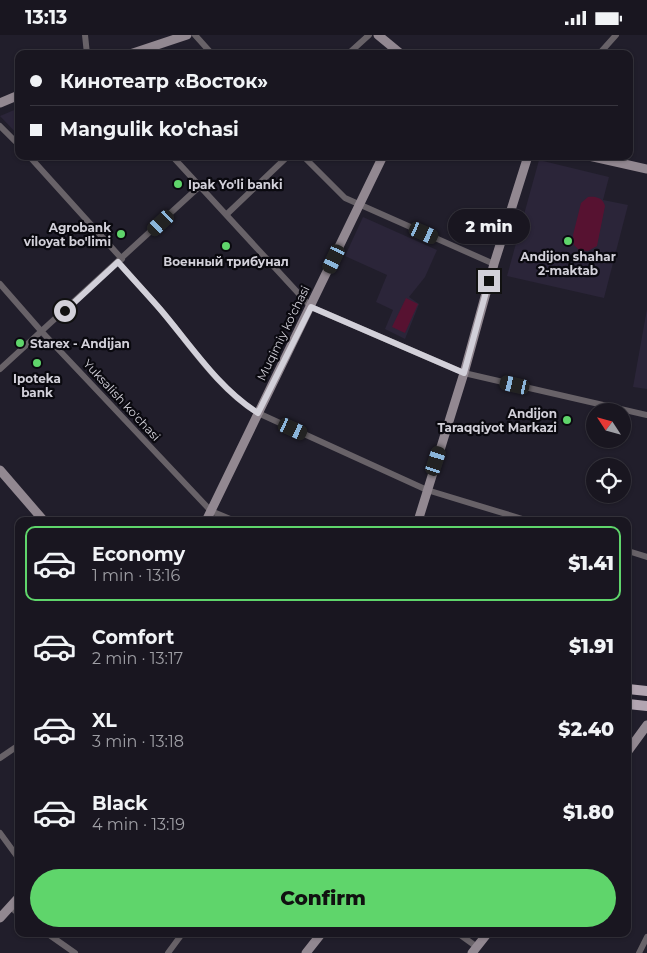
<!DOCTYPE html>
<html lang="en">
<head>
<meta charset="utf-8">
<style>
  body { margin:0; font-family:Montserrat,sans-serif; background:#221f29; color:#f1f3f6; height:100vh; display:flex; flex-direction:column; font-size:19px; white-space:nowrap }
  * { box-sizing:border-box; margin:0 }
  p { font-size:16px; color:#9f9fa5 }
  .icon { flex:none; width:28px; height:28px; fill:none; stroke:currentColor; stroke-width:2; stroke-linecap:round; stroke-linejoin:round }
  .map { position:relative; flex:1; overflow:hidden }
  .sheet { position:absolute; left:15px; top:482px; width:616px; height:420px; display:flex; flex-direction:column; background:#191620; border-radius:10px; box-shadow:0 1px 4px #0004,0 0 0 1px #37353e }
  .sheet>* { flex:none }
  .guide { position:absolute; left:15px; top:15px; width:618px; height:110px; border-radius:10px; box-shadow:0 1px 4px #0004,0 0 0 1px #37353e; display:grid; align-content:center; height:110px; padding:0 15px; background:#191620 }
  .needle { width:32px; rotate:306deg }
  .controls { position:absolute; left:586px; top:368px; display:grid; gap:10px }
  .controls a { display:grid; place-items:center; width:45px; height:45px; border-radius:50%; background:#191620; box-shadow:0 1px 4px #0004,0 0 0 1px #37353e; font-size:25px }
  .end { position:absolute; width:22px; height:22px; margin:-11px; border:6px solid #d2d0d9; background:#111; box-shadow:0 0 0 2px #111 }
  .from { border-radius:50% }
  .bubble { position:absolute; height:35px; border-radius:18px; background:#191620; box-shadow:0 1px 4px #0004,0 0 0 1px #37353e; font-size:16px; font-weight:800; line-height:35px; text-align:center }
  .car { position:absolute; width:15px; height:30px; margin:-15px -8px; border-radius:6px; box-shadow:0 0 4px 1px #0007; background:linear-gradient(#222 24%,#8ab4d8 0 40%,#222 0 76%,#8ab4d8 0 86%,#222 0) }
  .guide b { display:flex; align-items:center; gap:18px; height:48px; font-size:19px }
  .guide b+b { border-top:1px solid #37353e }
  .guide i { width:12px; height:12px; background:#f1f3f6 }
  ul { padding:9px 0 0; list-style:none }
  li { display:flex; align-items:center; gap:15px; height:75px; margin:0 10px 8px; padding:0 5px; border:2px solid transparent; border-radius:10px }
  li div { flex:1 }
  li b { display:block; font-size:19px }
  li em { font-style:normal; font-weight:800 }
  li.current { border-color:#5fd56b }
  li>.icon { width:45px; height:45px; stroke-width:1.5 }
  .button { display:flex; gap:10px; margin-top:auto; padding:10px 15px }
  .button a { flex:1; height:58px; border-radius:30px; background:#5fd56b; color:#111; font-size:20px; font-weight:800; line-height:58px; text-align:center }
  .status { display:flex; justify-content:space-between; align-items:center; height:35px; padding:0 25px; background:#191620; direction:ltr }
  .status svg { height:14px; fill:currentColor }
  .map>svg:first-child { display:block }
</style>
</head>
<body>
<div class="status"><b>13:13</b><svg viewBox="0 0 49 12"><path d="M0 12V9h3v3zM5 12V6h3v6zM10 12V3h3v9zM15 12V0h3v12zM26 1h20v11H26zM47 4h2v5h-2z"/></svg></div>
<div class="map">
<svg width="647" height="918" viewBox="0 0 647 918">
  <rect width="100%" height="100%" fill="#211e2b"/>
  <g fill="#2b2539">
    <polygon points="19,73 19,101 0,81"/>
    <polygon points="539,125 609,142 603,165 628,170 604,263 507,241"/>
    <polygon points="363,182 437,215 425,242 409,262 419,269 405,304 385,294 393,275 376,267 387,240 345,221"/>
    <polygon points="647,274 647,354 633,352"/>
  </g>
  <g fill="#571231">
    <path d="M588,162C596,161 603,163 605,171L597,211L588,216L579,215L574,210L573,200L581,168Z"/>
    <polygon points="406,263 418,269 405,298 392,292"/>
  </g>
  <g fill="none" stroke-linecap="round" stroke-linejoin="round">
    <g stroke="#686268" stroke-width="6">
      <polyline points="85,0 87,19"/>
      <polyline points="195,0 212,19"/>
      <polyline points="348,19 369,0"/>
      <polyline points="599,19 616,0"/>
      <polyline points="0,91 19,110"/>
      <polyline points="29,121 122,224"/>
      <polyline points="172,121 311,272 464,338 647,380"/>
      <polyline points="303,121 345,163 494,229"/>
      <polyline points="227,179 288,121"/>
      <path d="M118,227C132,243 146,258 160,274C189,308 218,354 258,378L427,455L529,486"/>
      <polyline points="0,249 42,297 211,476 235,486"/>
      <polyline points="0,334 200,151"/>
      <polyline points="628,516 647,522"/>
      <polyline points="0,723 19,710"/>
      <polyline points="0,798 19,824"/>
      <polyline points="10,872 19,879"/>
      <polyline points="48,899 75,918"/>
      <polyline points="459,899 477,912"/>
      <polyline points="168,918 182,899"/>
      <polyline points="639,918 647,902"/>
    </g>
    <g stroke="#928891" stroke-width="9">
      <polyline points="378,0 401,19"/>
      <polyline points="130,19 187,0"/>
      <polyline points="0,68 19,60"/>
      <polyline points="589,121 647,134"/>
      <polyline points="0,435 44,486"/>
      <polyline points="206,486 383,121"/>
      <polyline points="418,486 464,338 494,229 528,121"/>
      <polyline points="628,716 647,690"/>
      <polyline points="0,883 19,862"/>
      <polyline points="306,918 321,899"/>
      <polyline points="472,918 487,899"/>
    </g>
    <g stroke="#b2a5b1" stroke-width="10">
      <polyline points="628,654 647,656"/>
      <polyline points="628,669 647,671"/>
    </g>
  </g>
  <g fill="none" stroke-linecap="round" stroke-linejoin="round">
    <path stroke="#d2d0d9" stroke-width="6" d="M65,276L118,227C132,243 146,258 160,274C190,309 218,353 258,378L311,272L464,338L489,246"/>
  </g>
  <g fill="#5fd56b" stroke="#0a090f" stroke-width="2">
    <circle cx="178" cy="149" r="5"/>
    <circle cx="121" cy="199" r="5"/>
    <circle cx="568" cy="206" r="5"/>
    <circle cx="226" cy="211" r="5"/>
    <circle cx="20" cy="308" r="5"/>
    <circle cx="37" cy="328" r="5"/>
    <circle cx="567" cy="385" r="5"/>
  </g>
  <g text-anchor="middle" dominant-baseline="central" stroke-width="4.5" stroke-linejoin="round" paint-order="stroke">
    <g font-size="12" font-weight="bold" fill="#d2d0d9" stroke="#0a090f">
      <text x="188" y="149" text-anchor="start">Ipak Yo'li banki</text>
      <text x="111" y="192" text-anchor="end">Agrobank<tspan x="111" dy="14">viloyat bo'limi</tspan></text>
      <text x="568" y="221">Andijon shahar<tspan x="568" dy="14">2-maktab</tspan></text>
      <text x="226" y="226">Военный трибунал</text>
      <text x="30" y="308" text-anchor="start">Starex - Andijan</text>
      <text x="37" y="343">Ipoteka<tspan x="37" dy="14">bank</tspan></text>
      <text x="557" y="378" text-anchor="end">Andijon<tspan x="557" dy="14">Taraqqiyot Markazi</tspan></text>
    </g>
    <g font-size="12" fill="#d2d0d9" stroke="#0a090f">
      <text transform="translate(283 298) rotate(-64)">Muqimiy ko'chasi</text>
      <text transform="translate(122 365) rotate(47)">Yuksalish ko'chasi</text>
    </g>
  </g>
</svg>
<div class="controls">
<a><svg class="needle" viewBox="-14 -14 28 28"><path d="M0-13l5 13h-10z" fill="#e53935"/><path d="M0 13l5-13h-10z" fill="#9f9fa5"/></svg></a>
<a><svg class="icon" aria-label="locate" viewBox="0 0 24 24"><circle cx="12" cy="12" r="6"/><path d="M12 2v4M12 18v4M2 12h4M18 12h4"/></svg></a>
</div>
<i class="end from" style="left:65px;top:276px"></i>
<i class="end" style="left:489px;top:246px"></i>
<div class="bubble" style="left:448px;top:174px;width:82px">2 min</div>
<i class="car" style="left:161px;top:188px;rotate:227deg"></i>
<i class="car" style="left:424px;top:198px;rotate:114deg"></i>
<i class="car" style="left:334px;top:224px;rotate:205deg"></i>
<i class="car" style="left:515px;top:350px;rotate:283deg"></i>
<i class="car" style="left:293px;top:394px;rotate:115deg"></i>
<i class="car" style="left:436px;top:426px;rotate:18deg"></i>
<div class="guide">
<b><i class="from"></i>Кинотеатр «Восток»</b>
<b><i></i>Mangulik ko'chasi</b>
</div>
<section class="sheet">
<ul>
<li class="current"><svg class="icon" aria-label="car" viewBox="0 0 24 24"><path d="M5 17H2v-5l4-1 3-4h7l3 4 3 1v5h-3M9 17h6M6 11h13"/><circle cx="7" cy="17" r="2"/><circle cx="17" cy="17" r="2"/></svg><div><b>Economy</b><p>1 min · 13:16</p></div><em>$1.41</em></li>
<li><svg class="icon" aria-label="car" viewBox="0 0 24 24"><path d="M5 17H2v-5l4-1 3-4h7l3 4 3 1v5h-3M9 17h6M6 11h13"/><circle cx="7" cy="17" r="2"/><circle cx="17" cy="17" r="2"/></svg><div><b>Comfort</b><p>2 min · 13:17</p></div><em>$1.91</em></li>
<li><svg class="icon" aria-label="car" viewBox="0 0 24 24"><path d="M5 17H2v-5l4-1 3-4h7l3 4 3 1v5h-3M9 17h6M6 11h13"/><circle cx="7" cy="17" r="2"/><circle cx="17" cy="17" r="2"/></svg><div><b>XL</b><p>3 min · 13:18</p></div><em>$2.40</em></li>
<li><svg class="icon" aria-label="car" viewBox="0 0 24 24"><path d="M5 17H2v-5l4-1 3-4h7l3 4 3 1v5h-3M9 17h6M6 11h13"/><circle cx="7" cy="17" r="2"/><circle cx="17" cy="17" r="2"/></svg><div><b>Black</b><p>4 min · 13:19</p></div><em>$1.80</em></li>
</ul>
<div class="button"><a>Confirm</a></div>
</section>
</div>
</body>
</html>
